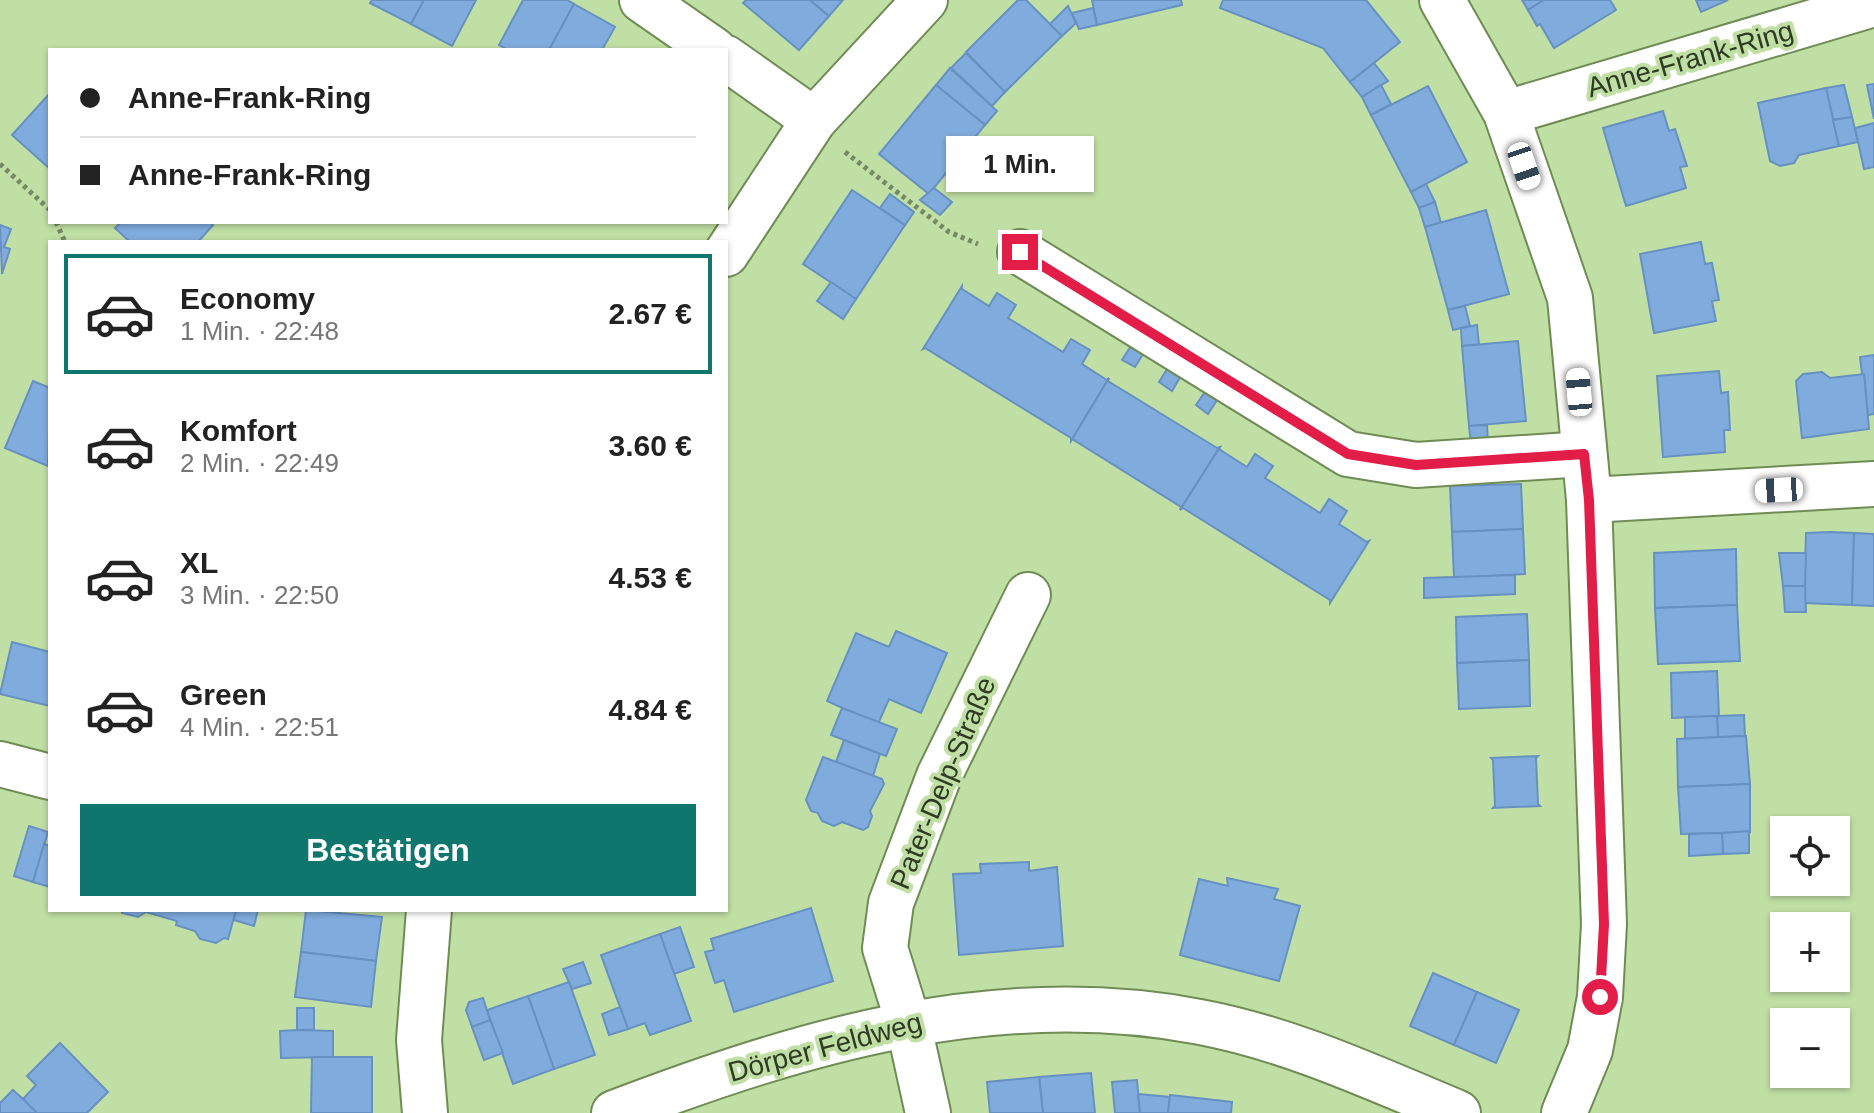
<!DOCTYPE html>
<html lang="de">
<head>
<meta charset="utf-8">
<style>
  body { margin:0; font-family:Helvetica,sans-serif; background:#f6f6f6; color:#222; height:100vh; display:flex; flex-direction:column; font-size:30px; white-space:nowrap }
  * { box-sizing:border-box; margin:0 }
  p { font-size:26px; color:#767676 }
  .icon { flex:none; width:44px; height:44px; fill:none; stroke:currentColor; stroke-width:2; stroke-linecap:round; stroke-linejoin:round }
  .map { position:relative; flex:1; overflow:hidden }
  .side { position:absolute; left:48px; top:240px; width:680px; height:672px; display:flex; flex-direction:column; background:#fff; border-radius:0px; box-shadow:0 2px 6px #0004 }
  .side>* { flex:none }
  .banner { position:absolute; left:48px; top:48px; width:680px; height:176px; border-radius:0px; box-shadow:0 2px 6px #0004; display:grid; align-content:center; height:176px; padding:0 32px; background:#fff }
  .controls { position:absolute; left:1770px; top:816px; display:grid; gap:16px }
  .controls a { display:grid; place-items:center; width:80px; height:80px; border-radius:0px; background:#fff; box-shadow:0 2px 6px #0004; font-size:40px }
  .end { position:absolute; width:36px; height:36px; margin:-18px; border:10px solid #e11d48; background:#fff; box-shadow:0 0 0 4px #fff }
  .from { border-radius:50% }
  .bubble { position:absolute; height:56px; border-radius:0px; background:#fff; box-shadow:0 2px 6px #0004; font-size:26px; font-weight:600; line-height:56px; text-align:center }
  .car { position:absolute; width:24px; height:48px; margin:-24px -12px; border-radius:10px; box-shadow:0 0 6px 2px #0007; background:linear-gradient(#fff 24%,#345 0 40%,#fff 0 76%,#345 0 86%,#fff 0) }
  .banner b { display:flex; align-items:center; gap:28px; height:76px; font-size:30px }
  .banner b+b { border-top:2px solid #e0e0e0 }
  .banner i { width:20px; height:20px; background:#222 }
  ul { padding:14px 0 0; list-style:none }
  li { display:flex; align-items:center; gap:24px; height:120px; margin:0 16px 12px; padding:0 16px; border:4px solid transparent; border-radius:0px }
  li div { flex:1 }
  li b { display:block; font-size:30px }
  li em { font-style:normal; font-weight:600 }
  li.active { border-color:#0f766e }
  li>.icon { width:72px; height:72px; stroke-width:1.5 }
  .primary-button { display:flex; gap:16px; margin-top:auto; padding:16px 32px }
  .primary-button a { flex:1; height:92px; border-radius:0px; background:#0f766e; color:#fff; font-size:32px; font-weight:600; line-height:92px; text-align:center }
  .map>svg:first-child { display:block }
</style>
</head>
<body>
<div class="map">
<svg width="1874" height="1113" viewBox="0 0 1874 1113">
  <rect width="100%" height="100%" fill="#c0dfa4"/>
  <g fill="#80acdd" stroke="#6691c1" stroke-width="2">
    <polygon points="372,0 424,0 411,24 370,3"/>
    <polygon points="424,0 476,0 452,46 411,24"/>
    <polygon points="523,0 567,0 574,4 549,50 508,50 499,45"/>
    <polygon points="746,0 810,0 829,16 799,50 743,3"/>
    <polygon points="810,0 843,0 829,16"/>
    <polygon points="1018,0 1026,0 1062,36 1005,92 966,52"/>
    <polygon points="1092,0 1181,0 1182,5 1097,25"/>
    <polygon points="1223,0 1366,0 1400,42 1350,82 1323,48 1220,8"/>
    <polygon points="1522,0 1544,0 1528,10"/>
    <polygon points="1544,0 1610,0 1616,10 1554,48 1540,24 1537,26 1528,10"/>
    <polygon points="1696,0 1728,0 1701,12"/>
    <polygon points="574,4 615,27 602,50 549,50"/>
    <polygon points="1068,6 1076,23 1062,36 1050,24"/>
    <polygon points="1093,8 1097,25 1079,29 1072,13"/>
    <polygon points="966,53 1005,92 992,106 951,68"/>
    <polygon points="1374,63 1388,81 1362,97 1350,82"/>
    <polygon points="950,68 997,111 985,125 936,85"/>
    <polygon points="1874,84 1874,119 1867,85"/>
    <polygon points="936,85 985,125 929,194 879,154"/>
    <polygon points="1381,85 1391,104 1371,115 1362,97"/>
    <polygon points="1844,85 1852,117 1833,120 1826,88"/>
    <polygon points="1428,86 1467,162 1411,192 1371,115"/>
    <polygon points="1826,88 1839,146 1799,155 1794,163 1780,166 1770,161 1758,103"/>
    <polygon points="50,93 50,169 12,135"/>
    <polygon points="1663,111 1669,131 1675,129 1687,166 1680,167 1686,188 1626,206 1603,128"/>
    <polygon points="1852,117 1858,142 1839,146 1833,120"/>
    <polygon points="1874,123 1874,167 1864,169 1855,128"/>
    <polygon points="1426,184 1435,202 1419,208 1411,192"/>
    <polygon points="934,188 952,202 940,215 920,200"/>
    <polygon points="852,190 905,225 856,299 803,264"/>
    <polygon points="890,194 914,212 905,225 880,208"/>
    <polygon points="1435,202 1441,223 1425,227 1419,208"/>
    <polygon points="1486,210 1509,294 1448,310 1425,227"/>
    <polygon points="121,222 210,222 213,225 198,242 130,242 115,228"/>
    <polygon points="0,225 11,229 4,247 10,249 2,274"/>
    <polygon points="1701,242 1705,264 1712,263 1719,300 1712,301 1716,321 1654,333 1640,254"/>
    <polygon points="831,282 856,299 843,319 817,301"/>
    <polygon points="962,286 962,289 989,306 997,293 1016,305 1008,318 1063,352 1071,339 1090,350 1082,364 1107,380 1109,378 1071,441 1071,438 925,348 923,349"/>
    <polygon points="1465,306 1470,326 1453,330 1448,310"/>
    <polygon points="1477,325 1479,345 1462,346 1461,328"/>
    <polygon points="1518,341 1526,421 1469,426 1462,346"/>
    <polygon points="1133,343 1145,351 1135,367 1122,360"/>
    <polygon points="1874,355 1874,414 1868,415 1864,374 1862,374 1860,357"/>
    <polygon points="1169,366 1182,374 1172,391 1159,382"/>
    <polygon points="1719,371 1721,393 1728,392 1730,430 1724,430 1725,452 1663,457 1657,376"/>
    <polygon points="1822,372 1830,378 1864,374 1869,429 1802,438 1796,381 1803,374"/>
    <polygon points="1109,378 1108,381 1217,448 1220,447 1180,510 1181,507 1072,439 1071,441"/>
    <polygon points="33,381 50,388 48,466 5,448"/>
    <polygon points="1207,389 1219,397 1208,414 1196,405"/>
    <polygon points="1487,425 1488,443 1471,444 1469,426"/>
    <polygon points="1220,447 1219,449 1247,467 1255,454 1273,466 1265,478 1320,513 1329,499 1347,511 1339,524 1367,542 1369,541 1330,603 1330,600 1183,508 1180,510"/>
    <polygon points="1521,484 1523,529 1452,532 1450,486"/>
    <polygon points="1523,529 1525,574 1454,578 1452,532"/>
    <polygon points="1830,532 1854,533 1852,605 1804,603 1806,533"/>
    <polygon points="1854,533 1874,534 1874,606 1852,605"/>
    <polygon points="1736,549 1737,605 1655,608 1654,553"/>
    <polygon points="1779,553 1806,553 1805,586 1783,586"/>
    <polygon points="1515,575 1515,594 1424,598 1424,578"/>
    <polygon points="1783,586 1805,586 1806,612 1785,612"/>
    <polygon points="1737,605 1740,661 1658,664 1655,608"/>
    <polygon points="1527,614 1529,660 1457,663 1456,617"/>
    <polygon points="896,631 947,653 921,713 889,699 878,724 827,701 856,633 889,647"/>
    <polygon points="12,642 50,652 50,706 0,694"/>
    <polygon points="1529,660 1530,706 1459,709 1457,663"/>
    <polygon points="1717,671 1719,716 1672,718 1671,673"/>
    <polygon points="842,708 897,729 886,756 831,735"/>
    <polygon points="1744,715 1745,736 1718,737 1717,716"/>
    <polygon points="1717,716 1718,737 1685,739 1685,717"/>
    <polygon points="1746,736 1750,784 1678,787 1677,739"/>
    <polygon points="844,740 880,754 873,776 836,762"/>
    <polygon points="1538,756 1536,758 1538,804 1540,806 1493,808 1495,806 1493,760 1491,758"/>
    <polygon points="823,757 882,779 884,784 870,811 872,816 868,827 863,830 842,822 834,826 822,821 818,813 811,811 806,800"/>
    <polygon points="1750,784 1750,832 1681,834 1678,787"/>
    <polygon points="29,826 48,832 33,882 14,876"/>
    <polygon points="1749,831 1749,853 1723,854 1722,833"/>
    <polygon points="1722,833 1723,854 1689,856 1689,834"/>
    <polygon points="44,844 50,846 50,887 33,882"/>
    <polygon points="1029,862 1029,871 1057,867 1063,946 959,955 953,874 981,873 980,864"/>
    <polygon points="1227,878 1278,889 1274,899 1300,906 1279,981 1180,955 1199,879 1228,886"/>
    <polygon points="811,908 833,981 734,1012 724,980 715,983 705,952 714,950 711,939"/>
    <polygon points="121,910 236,910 228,939 224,938 216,943 200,939 195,931 176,925 177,921 146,912 138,917 122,913"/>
    <polygon points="236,910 258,910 254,926 234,920"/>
    <polygon points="306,910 382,917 376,961 301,952"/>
    <polygon points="680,927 694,967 674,974 660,934"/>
    <polygon points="660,934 691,1021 650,1035 645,1023 628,1029 601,955"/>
    <polygon points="301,952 376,961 371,1007 295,997"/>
    <polygon points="583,962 591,983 572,989 563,969"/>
    <polygon points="1433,973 1477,992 1454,1045 1410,1026"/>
    <polygon points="569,982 595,1055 554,1069 528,996"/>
    <polygon points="1477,992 1519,1010 1496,1063 1454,1045"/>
    <polygon points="528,996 554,1069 513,1084 487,1010"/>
    <polygon points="483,998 490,1020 472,1027 466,1010 469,1002"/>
    <polygon points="620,1007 628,1029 609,1035 602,1014"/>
    <rect x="297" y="1008" width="17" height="22"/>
    <polygon points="490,1020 503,1053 484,1060 472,1027"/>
    <polygon points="297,1030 333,1031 333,1057 281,1058 280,1031"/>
    <polygon points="60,1043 108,1092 87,1113 36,1113 23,1099 36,1085 27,1076"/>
    <polygon points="312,1057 372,1057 372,1113 311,1113"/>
    <polygon points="1091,1073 1095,1113 1043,1113 1039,1077"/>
    <polygon points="1039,1077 1043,1113 990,1113 987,1082"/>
    <polygon points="1137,1080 1140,1113 1115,1113 1112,1082"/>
    <polygon points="13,1090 23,1099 37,1113 0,1113 0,1103"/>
    <polygon points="1138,1094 1170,1097 1168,1113 1140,1113"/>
    <polygon points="1170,1095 1232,1102 1231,1113 1168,1113"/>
  </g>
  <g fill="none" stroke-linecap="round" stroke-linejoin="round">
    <g stroke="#6f8c55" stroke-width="48">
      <g id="minor">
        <polyline points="642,0 714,50"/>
        <polyline points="1442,0 1506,113 1570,298 1589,500 1604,924 1600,997 1590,1050 1564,1113"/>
        <polyline points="726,58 814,120"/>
        <polyline points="1506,113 1874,4"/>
        <polyline points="1020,252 1348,454 1416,465 1584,454"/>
        <polyline points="726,254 814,120 925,0"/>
        <polyline points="1589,500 1874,484"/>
        <polyline points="0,764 50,777"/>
        <polyline points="425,1113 419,1040 429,910"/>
        <path d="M614,1113C803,1041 996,983 1200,1022C1290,1039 1374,1078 1458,1113"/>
        <polyline points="928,1113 908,1022 885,948 891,903 939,776 1028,595"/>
      </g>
    </g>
    <g stroke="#758a62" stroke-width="5" stroke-dasharray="4 4" stroke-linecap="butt">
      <polyline points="845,152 949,232 978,244"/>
      <polyline points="0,164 50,210"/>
      <polyline points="56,222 65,242"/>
    </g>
    <use href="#minor" stroke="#fff" stroke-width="44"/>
  </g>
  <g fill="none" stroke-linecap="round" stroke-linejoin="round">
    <polyline stroke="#e11d48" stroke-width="10" points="1020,252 1348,454 1416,465 1584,454 1589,500 1604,924 1600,997"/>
  </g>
  <g text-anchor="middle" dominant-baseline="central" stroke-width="8" stroke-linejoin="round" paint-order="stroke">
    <g font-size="28" fill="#2f3b24" stroke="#c0dfa4">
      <text transform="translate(1690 59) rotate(-16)">Anne-Frank-Ring</text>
      <text transform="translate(943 783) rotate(-67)">Pater-Delp-Straße</text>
      <text transform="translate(825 1047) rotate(-15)">Dörper Feldweg</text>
    </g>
  </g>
</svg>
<div class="controls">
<a><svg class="icon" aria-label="locate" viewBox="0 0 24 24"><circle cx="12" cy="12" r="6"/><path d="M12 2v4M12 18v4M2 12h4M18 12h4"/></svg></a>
<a>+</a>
<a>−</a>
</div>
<i class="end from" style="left:1600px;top:997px"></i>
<i class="end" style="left:1020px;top:252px"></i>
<div class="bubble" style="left:946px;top:136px;width:148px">1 Min.</div>
<i class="car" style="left:1524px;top:166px;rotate:161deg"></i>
<i class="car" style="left:1579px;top:392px;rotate:355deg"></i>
<i class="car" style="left:1779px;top:490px;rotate:267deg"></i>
<div class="banner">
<b><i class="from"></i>Anne-Frank-Ring</b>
<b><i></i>Anne-Frank-Ring</b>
</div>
<section class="side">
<ul>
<li class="active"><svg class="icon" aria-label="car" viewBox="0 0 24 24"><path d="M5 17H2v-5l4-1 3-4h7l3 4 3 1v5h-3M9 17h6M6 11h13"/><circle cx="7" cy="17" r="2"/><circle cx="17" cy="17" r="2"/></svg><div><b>Economy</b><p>1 Min. · 22:48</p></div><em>2.67 €</em></li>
<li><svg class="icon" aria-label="car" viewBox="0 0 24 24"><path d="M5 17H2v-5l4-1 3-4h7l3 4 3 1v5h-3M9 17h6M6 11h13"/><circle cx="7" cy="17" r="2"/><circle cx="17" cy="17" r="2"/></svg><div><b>Komfort</b><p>2 Min. · 22:49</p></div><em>3.60 €</em></li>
<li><svg class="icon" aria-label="car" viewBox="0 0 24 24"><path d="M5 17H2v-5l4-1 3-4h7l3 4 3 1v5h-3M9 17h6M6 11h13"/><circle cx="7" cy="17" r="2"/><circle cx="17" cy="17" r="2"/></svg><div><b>XL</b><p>3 Min. · 22:50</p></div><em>4.53 €</em></li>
<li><svg class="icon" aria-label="car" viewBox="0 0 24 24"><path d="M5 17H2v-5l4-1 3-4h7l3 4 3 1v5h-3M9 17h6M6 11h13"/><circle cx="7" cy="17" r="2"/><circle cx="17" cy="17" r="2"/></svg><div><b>Green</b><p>4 Min. · 22:51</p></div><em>4.84 €</em></li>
</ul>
<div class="primary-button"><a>Bestätigen</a></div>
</section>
</div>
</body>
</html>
